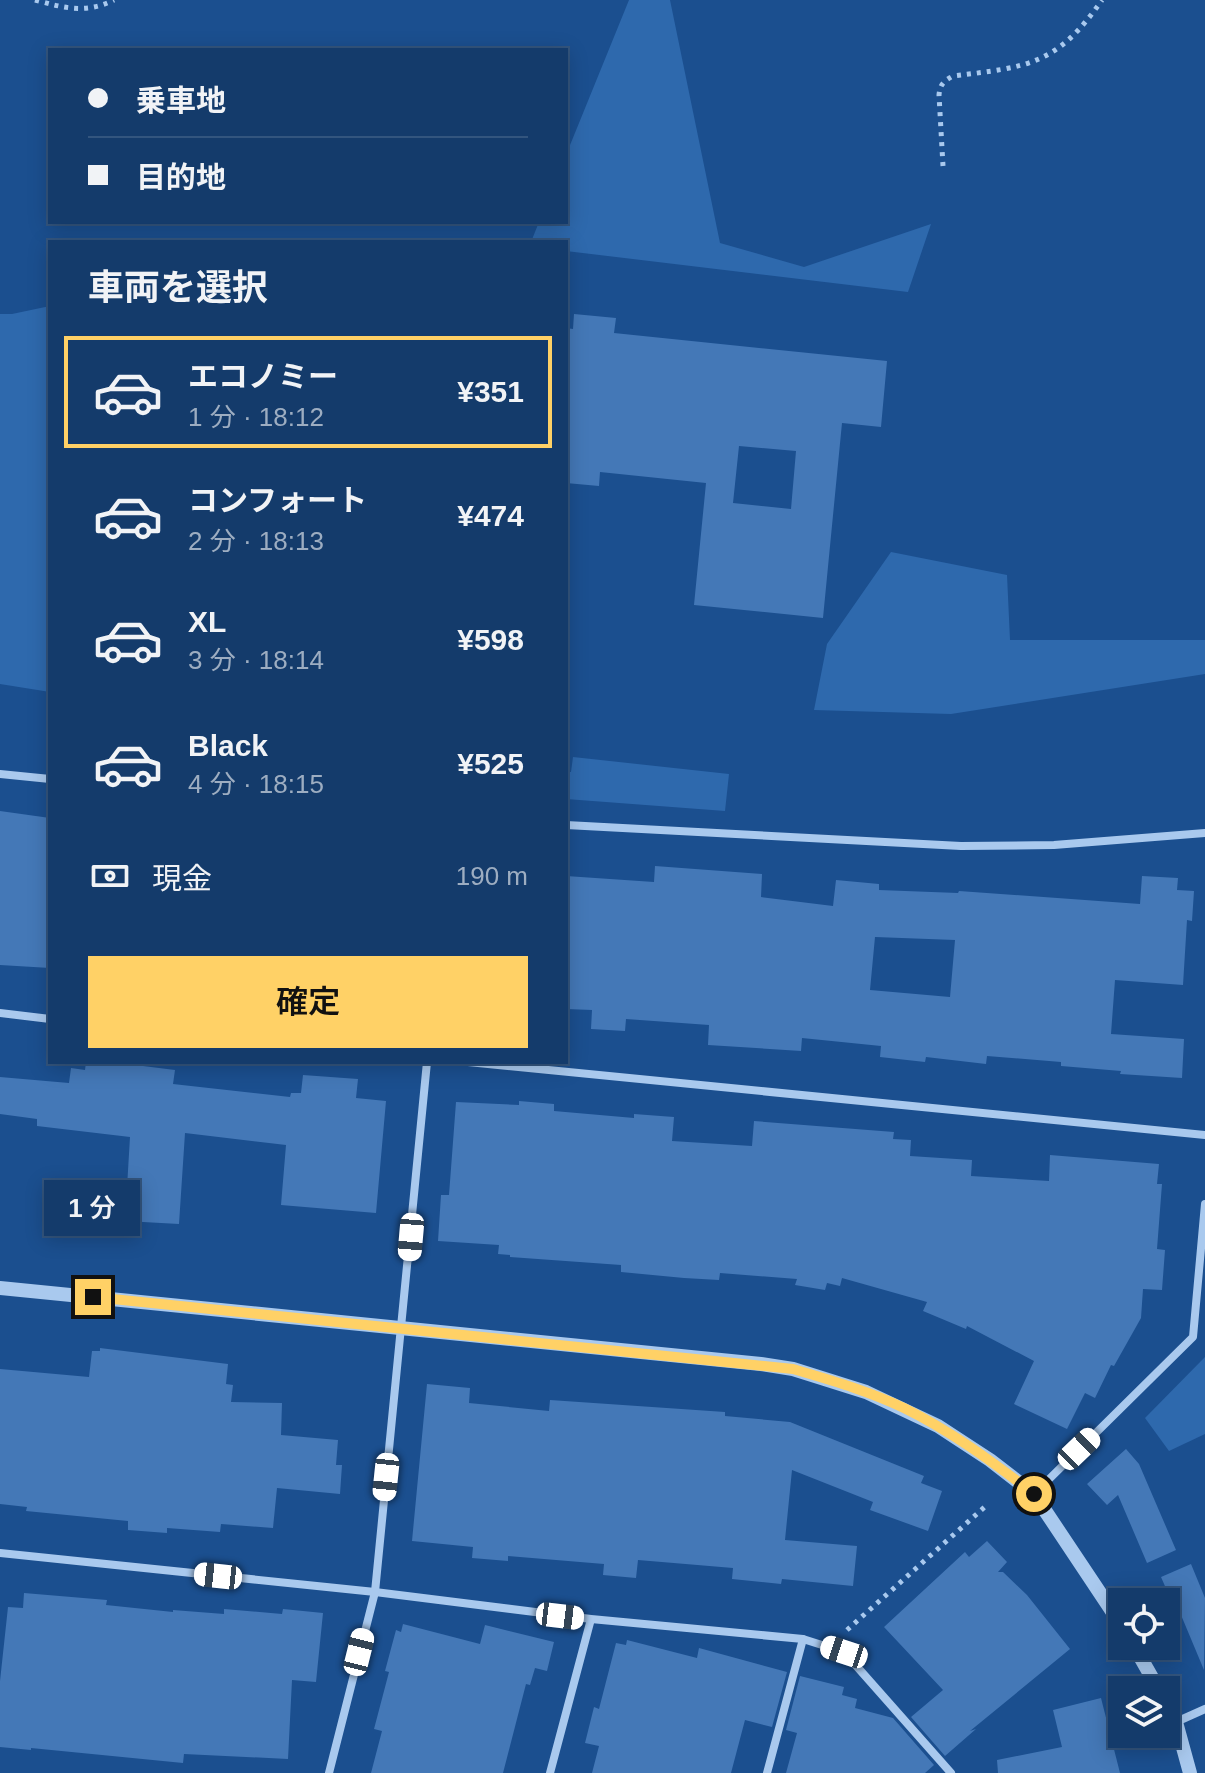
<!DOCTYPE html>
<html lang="ja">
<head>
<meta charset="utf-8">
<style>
  body { margin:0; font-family:Helvetica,"Noto Sans JP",sans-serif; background:#214673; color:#f1f3f6; height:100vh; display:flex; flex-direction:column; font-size:30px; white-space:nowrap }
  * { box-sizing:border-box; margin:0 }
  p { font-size:26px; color:#9dadc1 }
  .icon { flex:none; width:44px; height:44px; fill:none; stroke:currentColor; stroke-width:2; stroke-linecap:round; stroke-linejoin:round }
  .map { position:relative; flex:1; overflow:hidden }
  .sheet { position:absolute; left:48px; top:240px; width:520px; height:824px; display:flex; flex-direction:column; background:#143b6b; border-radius:0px; box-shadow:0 4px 20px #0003,0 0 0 2px #33557e }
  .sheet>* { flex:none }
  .top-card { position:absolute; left:48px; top:48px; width:520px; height:176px; border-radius:0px; box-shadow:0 4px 20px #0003,0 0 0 2px #33557e; display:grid; align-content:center; height:176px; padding:0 40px; background:#143b6b }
  .controls { position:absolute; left:1108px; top:1588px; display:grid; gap:16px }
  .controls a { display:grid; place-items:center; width:72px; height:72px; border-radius:0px; background:#143b6b; box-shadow:0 4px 20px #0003,0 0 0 2px #33557e; font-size:40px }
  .end { position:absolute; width:36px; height:36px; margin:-18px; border:10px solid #ffd166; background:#111; box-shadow:0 0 0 4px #111 }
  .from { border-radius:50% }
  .bubble { position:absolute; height:56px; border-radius:0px; background:#143b6b; box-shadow:0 4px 20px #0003,0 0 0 2px #33557e; font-size:26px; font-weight:600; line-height:56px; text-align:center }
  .car { position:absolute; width:24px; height:48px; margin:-24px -12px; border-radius:10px; box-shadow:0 0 6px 2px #0007; background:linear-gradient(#fff 24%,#345 0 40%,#fff 0 76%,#345 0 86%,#fff 0) }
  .top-card b { display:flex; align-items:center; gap:28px; height:76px; font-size:30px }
  .top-card b+b { border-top:2px solid #33557e }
  .top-card i { width:20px; height:20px; background:#f1f3f6 }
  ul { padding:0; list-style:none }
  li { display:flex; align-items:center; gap:24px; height:112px; margin:0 16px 12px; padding:0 24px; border:4px solid transparent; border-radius:0px }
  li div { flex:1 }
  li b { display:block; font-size:30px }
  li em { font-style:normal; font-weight:600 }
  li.current { border-color:#ffd166 }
  li>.icon { width:72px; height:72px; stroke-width:1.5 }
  h2 { padding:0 40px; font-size:36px; line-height:96px }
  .pay { display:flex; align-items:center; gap:20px; height:88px; padding:0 40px; font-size:30px }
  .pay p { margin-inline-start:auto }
  .button { display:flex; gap:16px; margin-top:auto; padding:16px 40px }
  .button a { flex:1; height:92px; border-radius:0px; background:#ffd166; color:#111; font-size:32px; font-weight:600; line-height:92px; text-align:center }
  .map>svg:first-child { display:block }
</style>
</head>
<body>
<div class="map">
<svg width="1205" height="1773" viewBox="0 0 1205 1773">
  <rect width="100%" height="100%" fill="#1b4f8f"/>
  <g fill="#2e69ad">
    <polygon points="629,0 670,0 720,243 804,267 931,224 908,292 566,251 566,242 531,242 539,222 566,222 566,155"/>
    <polygon points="50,306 50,692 0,684 0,314 12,314"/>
    <polygon points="891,552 1007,575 1010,640 1205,640 1205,674 951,714 814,710 827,644"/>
    <polygon points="573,757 729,774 725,811 566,799 566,772 571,772"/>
    <polygon points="1205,1357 1205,1434 1169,1451 1145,1418"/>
  </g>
  <g fill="#4478b7" fill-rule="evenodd">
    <path d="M574,314L616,318L614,333L887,361L881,427L842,423L823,618L694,605L706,483L600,472L599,486L566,483V328L573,329ZM739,446L796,451L791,509L733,503Z"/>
    <polygon points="0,811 50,818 50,968 0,965"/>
    <path d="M655,866L762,874L761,897L833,906L836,880L879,884V890L958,893L959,891L1140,904L1142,876L1178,878L1177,890L1194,891L1192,921L1187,920L1183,985L1115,980L1111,1034L1184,1039L1182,1078L1120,1074L1121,1071L1061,1066V1062L987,1056L986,1064L926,1057L925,1062L880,1057L881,1046L802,1038L801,1051L708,1045L709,1025L626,1019L625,1031L591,1029L592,1010L566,1009V876L654,882ZM875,937L955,940L950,997L870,990Z"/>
    <polygon points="86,1062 111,1062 175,1070 173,1084 290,1097 291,1093 301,1093 303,1075 358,1079 356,1098 386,1101 376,1213 281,1205 286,1145 185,1133 179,1224 125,1221 130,1137 37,1126 37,1119 0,1114 0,1077 69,1083 71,1068 85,1070"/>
    <polygon points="519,1101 554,1104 554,1111 634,1118 634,1114 674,1117 672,1141 752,1146 754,1121 894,1132 893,1139 911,1140 910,1156 972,1160 971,1176 1049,1181 1050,1155 1159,1164 1157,1184 1162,1184 1157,1249 1165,1250 1162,1290 1143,1289 1141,1318 1114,1366 1111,1365 1095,1398 1085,1393 1067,1429 1014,1404 1034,1361 967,1326 966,1329 923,1311 927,1302 842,1278 840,1286 827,1283 825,1290 795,1285 797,1279 720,1273 719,1280 684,1278 621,1272 621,1265 510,1257 510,1255 498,1254 499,1245 438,1241 441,1195 449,1195 456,1102 519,1105"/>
    <polygon points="100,1348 228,1364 226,1384 233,1385 231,1402 282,1403 281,1435 338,1440 336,1465 342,1465 340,1494 277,1488 273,1528 221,1524 220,1532 167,1528 167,1533 128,1530 128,1521 26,1511 27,1507 0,1504 0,1369 89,1377 92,1351 100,1351"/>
    <polygon points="427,1384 470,1388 469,1403 549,1411 550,1400 725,1412 725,1416 790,1422 924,1476 921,1483 942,1491 928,1531 870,1510 873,1502 792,1470 785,1540 857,1546 853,1586 782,1579 781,1584 732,1579 733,1568 638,1560 636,1578 603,1575 604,1564 508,1556 508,1561 472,1558 473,1547 412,1541"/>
    <polygon points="1126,1449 1139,1464 1176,1550 1147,1563 1118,1495 1107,1505 1087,1484"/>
    <polygon points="987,1541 1007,1562 998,1572 1003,1572 1027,1595 1070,1649 970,1731 976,1729 945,1756 911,1717 943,1690 884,1627 965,1552 969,1557"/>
    <polygon points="1191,1564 1205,1598 1204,1670 1181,1615 1178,1616 1161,1577"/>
    <polygon points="24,1593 107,1600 106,1605 173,1612 173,1610 224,1614 224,1609 282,1614 283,1609 323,1613 316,1682 292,1680 288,1759 184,1754 183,1763 31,1748 31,1750 0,1747 0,1681 8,1607 23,1608"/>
    <polygon points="403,1624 480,1644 485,1625 554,1642 547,1671 535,1668 530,1685 526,1684 503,1773 371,1773 382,1731 374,1729 389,1672 385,1671 396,1630 401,1632"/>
    <polygon points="627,1640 697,1658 699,1648 787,1672 772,1727 745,1720 731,1773 592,1773 599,1746 585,1743 594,1707 599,1709 616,1643 626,1645"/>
    <polygon points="800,1676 844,1687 842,1695 857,1699 855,1708 893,1718 934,1765 925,1773 786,1773 797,1733 786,1730"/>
    <polygon points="1101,1698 1120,1773 998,1773 997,1760 1062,1747 1053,1710"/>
  </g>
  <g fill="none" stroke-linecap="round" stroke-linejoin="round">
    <g stroke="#a9c9ee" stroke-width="5" stroke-dasharray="4 6" stroke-linecap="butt">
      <path d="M35,0C64,8 86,14 114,0"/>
      <path d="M943,166L939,95C940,84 944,81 953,76C1028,67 1057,65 1102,0"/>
      <polyline points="847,1630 988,1504"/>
    </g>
    <g stroke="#a9c9ee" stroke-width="8">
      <polyline points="0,774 50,779"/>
      <polyline points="566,825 961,846 1054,845 1205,833"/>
      <polyline points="0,1013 50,1019"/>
      <polyline points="468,1062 1205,1135"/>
      <polyline points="1034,1494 1193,1337 1205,1204"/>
      <polyline points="0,1553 375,1592 591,1619 803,1639 844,1652 951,1773"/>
      <polyline points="1176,1722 1205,1709"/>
      <polyline points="329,1773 375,1592 427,1062"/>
      <polyline points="550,1773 591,1619"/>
      <polyline points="767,1773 803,1639"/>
    </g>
    <g stroke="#a9c9ee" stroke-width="14">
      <polyline points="0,1288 761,1364 793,1369 866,1392 938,1426 990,1460 1034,1494 1122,1626"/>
      <polyline points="1134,1646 1159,1690"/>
      <polyline points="1166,1703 1176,1722 1190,1773"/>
    </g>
  </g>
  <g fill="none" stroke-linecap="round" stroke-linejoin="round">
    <path stroke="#ffd166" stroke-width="10" d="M93,1297L793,1369C830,1380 869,1391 904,1408C951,1431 993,1462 1034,1494"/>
  </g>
</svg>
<div class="controls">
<a><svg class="icon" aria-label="locate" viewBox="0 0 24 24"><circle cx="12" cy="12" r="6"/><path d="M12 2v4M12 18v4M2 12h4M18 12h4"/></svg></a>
<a><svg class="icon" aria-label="layers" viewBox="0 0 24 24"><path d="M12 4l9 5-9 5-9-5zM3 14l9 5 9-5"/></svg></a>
</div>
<i class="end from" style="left:1034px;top:1494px"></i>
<i class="end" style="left:93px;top:1297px"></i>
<div class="bubble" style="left:44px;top:1180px;width:96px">1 分</div>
<i class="car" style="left:411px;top:1237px;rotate:185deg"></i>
<i class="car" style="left:1079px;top:1449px;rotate:46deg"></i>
<i class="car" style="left:386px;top:1477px;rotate:186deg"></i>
<i class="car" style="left:218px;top:1576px;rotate:276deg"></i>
<i class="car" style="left:560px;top:1616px;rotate:97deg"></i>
<i class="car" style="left:359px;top:1652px;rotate:14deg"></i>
<i class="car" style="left:844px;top:1652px;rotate:288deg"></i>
<div class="top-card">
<b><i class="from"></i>乗車地</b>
<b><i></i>目的地</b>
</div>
<section class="sheet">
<h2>車両を選択</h2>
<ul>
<li class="current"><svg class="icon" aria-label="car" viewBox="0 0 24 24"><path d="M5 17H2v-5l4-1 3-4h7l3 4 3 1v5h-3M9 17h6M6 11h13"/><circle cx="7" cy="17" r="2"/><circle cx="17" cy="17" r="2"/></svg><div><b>エコノミー</b><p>1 分 · 18:12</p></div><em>¥351</em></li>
<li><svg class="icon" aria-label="car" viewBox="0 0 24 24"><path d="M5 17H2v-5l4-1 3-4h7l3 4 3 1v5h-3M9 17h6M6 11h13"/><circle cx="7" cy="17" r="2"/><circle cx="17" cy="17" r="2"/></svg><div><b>コンフォート</b><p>2 分 · 18:13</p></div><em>¥474</em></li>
<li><svg class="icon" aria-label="car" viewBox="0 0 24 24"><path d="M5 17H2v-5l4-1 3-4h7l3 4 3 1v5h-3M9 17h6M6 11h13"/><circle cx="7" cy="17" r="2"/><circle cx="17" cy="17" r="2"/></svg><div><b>XL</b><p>3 分 · 18:14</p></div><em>¥598</em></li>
<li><svg class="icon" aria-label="car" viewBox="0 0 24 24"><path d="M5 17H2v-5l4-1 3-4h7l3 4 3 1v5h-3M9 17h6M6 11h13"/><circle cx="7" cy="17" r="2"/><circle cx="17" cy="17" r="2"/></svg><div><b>Black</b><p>4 分 · 18:15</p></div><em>¥525</em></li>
</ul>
<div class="pay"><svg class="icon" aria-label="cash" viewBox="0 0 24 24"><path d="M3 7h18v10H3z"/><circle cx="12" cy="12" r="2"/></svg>現金<p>190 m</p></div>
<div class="button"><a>確定</a></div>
</section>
</div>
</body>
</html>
